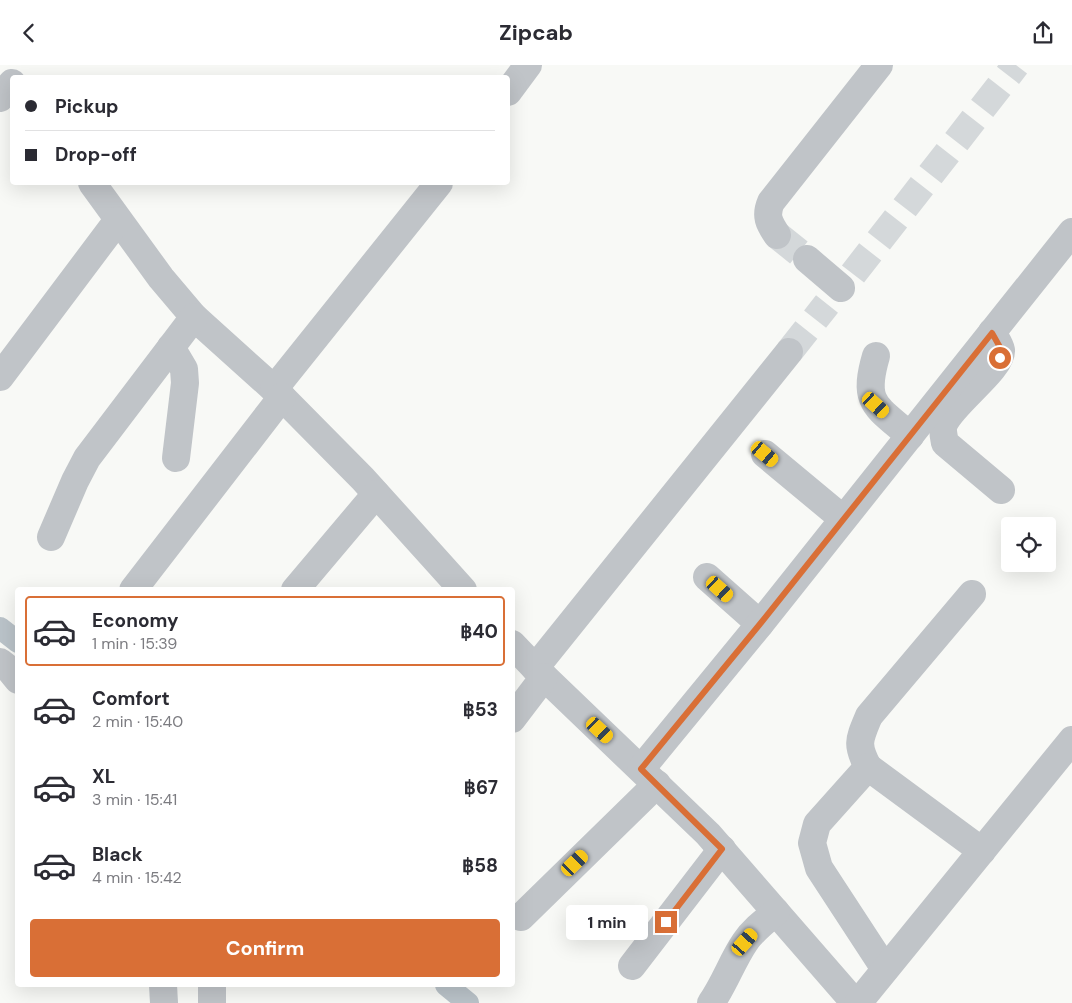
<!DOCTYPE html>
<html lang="en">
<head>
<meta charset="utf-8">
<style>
  body { margin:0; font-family:"DM Sans",sans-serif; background:#f2f2f3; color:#2b2b33; height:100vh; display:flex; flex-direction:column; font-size:19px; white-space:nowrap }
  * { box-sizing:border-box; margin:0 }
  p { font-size:16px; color:#7c7c81 }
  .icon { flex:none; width:28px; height:28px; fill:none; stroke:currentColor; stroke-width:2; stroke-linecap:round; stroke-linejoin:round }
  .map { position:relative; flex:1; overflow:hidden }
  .sheet { position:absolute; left:15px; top:522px; width:500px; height:400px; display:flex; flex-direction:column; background:#fff; border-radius:5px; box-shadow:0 5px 20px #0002 }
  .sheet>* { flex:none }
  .top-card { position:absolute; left:10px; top:10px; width:500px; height:110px; border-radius:5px; box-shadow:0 5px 20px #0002; display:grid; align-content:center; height:110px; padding:0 15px; background:#fff }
  .tools { position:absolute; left:1001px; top:452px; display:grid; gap:10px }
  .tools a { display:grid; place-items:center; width:55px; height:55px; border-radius:5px; background:#fff; box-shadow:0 5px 20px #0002; font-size:25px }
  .end { position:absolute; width:22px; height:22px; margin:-11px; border:6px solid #d96f36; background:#fff; box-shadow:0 0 0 2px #fff }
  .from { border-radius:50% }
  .bubble { position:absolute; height:35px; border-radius:5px; background:#fff; box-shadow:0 5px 20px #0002; font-size:16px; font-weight:700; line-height:35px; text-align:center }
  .car { position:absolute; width:15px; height:30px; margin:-15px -8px; border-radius:6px; box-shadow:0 0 4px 1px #0007; background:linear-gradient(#f5c518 24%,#345 0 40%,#f5c518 0 76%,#345 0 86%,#f5c518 0) }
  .top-card b { display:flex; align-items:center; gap:18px; height:48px; font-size:19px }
  .top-card b+b { border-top:1px solid #e1e1e2 }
  .top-card i { width:12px; height:12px; background:#2b2b33 }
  ul { padding:9px 0 0; list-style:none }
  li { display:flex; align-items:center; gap:15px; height:70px; margin:0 10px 8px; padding:0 5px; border:2px solid transparent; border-radius:5px }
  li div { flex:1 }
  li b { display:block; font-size:19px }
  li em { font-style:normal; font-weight:700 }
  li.current { border-color:#d96f36 }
  li>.icon { width:45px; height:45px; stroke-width:1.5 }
  .button { display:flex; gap:10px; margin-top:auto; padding:10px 15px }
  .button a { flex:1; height:58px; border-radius:5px; background:#d96f36; color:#fff; font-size:20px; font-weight:700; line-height:58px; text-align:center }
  header { display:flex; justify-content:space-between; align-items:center; height:65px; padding:0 15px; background:#fff; font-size:22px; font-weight:700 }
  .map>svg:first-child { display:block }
</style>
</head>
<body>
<header><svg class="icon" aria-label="back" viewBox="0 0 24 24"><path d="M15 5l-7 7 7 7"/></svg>Zipcab<svg class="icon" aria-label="share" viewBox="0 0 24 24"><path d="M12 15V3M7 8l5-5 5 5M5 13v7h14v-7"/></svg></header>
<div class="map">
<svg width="1072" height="938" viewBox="0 0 1072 938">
  <rect width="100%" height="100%" fill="#f8f9f6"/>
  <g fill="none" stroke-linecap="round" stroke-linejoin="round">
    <g stroke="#bac3c9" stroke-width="22">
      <polyline points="0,563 18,577"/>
      <polyline points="446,920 468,938"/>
    </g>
    <g stroke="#d4d8da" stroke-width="28" stroke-dasharray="28 14" stroke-linecap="butt">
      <polyline points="777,170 807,194"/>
      <polyline points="853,209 1016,0"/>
      <polyline points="789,287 827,239"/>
    </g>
    <g stroke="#c0c4c8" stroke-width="28">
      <polyline points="508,27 528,0"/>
      <polyline points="0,33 12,18"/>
      <polyline points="92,118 161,213 194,252 274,324 363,414 463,525"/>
      <path d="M777,170C769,158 765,151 771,137L879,0"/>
      <polyline points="807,194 841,223"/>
      <path d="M992,267C995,273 1000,279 1001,285C1003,303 953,338 944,359C942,364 944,373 945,378L1001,425"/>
      <polyline points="171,282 184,304 185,318 176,393"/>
      <path d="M876,291C862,339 876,341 910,371"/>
      <polyline points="0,312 118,155"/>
      <polyline points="274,324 439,118"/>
      <polyline points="765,389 842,453"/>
      <polyline points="51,472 75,416 87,393 194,252"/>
      <polyline points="707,512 760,559"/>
      <polyline points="133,525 282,332"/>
      <polyline points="295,525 376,429"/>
      <polyline points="512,579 535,603 708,769 855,938"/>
      <polyline points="0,597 9,604 18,615"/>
      <polyline points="535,603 789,287"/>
      <polyline points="512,654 544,612"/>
      <path d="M868,702C856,679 859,675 869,651L972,529"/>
      <polyline points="641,704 760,559 1072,167"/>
      <polyline points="521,852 657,719"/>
      <polyline points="632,901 722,784"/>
      <polyline points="885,904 819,803 812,778 817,759 868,702 982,786"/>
      <polyline points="163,920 164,938"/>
      <polyline points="212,920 212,938"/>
      <path d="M711,938C725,918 732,896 745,877C753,865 765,856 776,847"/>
      <polyline points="858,938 1072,675"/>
    </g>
  </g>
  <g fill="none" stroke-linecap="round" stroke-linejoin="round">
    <polyline stroke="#d96f36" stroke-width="6" points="666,857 722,784 641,704 760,559 992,268 1001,284 1000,293"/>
  </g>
</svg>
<div class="tools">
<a><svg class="icon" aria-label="locate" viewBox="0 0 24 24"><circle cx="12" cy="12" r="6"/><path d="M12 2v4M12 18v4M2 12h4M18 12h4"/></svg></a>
</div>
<i class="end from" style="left:1000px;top:293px"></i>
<i class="end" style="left:666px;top:857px"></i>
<div class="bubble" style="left:566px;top:840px;width:82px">1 min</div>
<i class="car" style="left:876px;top:340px;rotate:132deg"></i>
<i class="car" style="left:765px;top:389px;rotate:130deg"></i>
<i class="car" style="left:720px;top:524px;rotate:132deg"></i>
<i class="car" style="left:600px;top:665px;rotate:133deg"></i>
<i class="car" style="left:575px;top:798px;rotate:46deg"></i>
<i class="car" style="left:745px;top:877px;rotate:41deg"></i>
<div class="top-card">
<b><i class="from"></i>Pickup</b>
<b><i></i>Drop-off</b>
</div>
<section class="sheet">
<ul>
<li class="current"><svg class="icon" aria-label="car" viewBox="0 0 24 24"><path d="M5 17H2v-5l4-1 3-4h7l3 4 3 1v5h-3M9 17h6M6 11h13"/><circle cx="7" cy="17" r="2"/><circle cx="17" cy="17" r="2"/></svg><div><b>Economy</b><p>1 min · 15:39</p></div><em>฿40</em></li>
<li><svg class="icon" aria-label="car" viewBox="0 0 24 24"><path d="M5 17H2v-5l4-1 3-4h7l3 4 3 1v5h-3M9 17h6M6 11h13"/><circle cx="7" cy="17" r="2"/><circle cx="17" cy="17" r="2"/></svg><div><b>Comfort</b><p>2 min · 15:40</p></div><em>฿53</em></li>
<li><svg class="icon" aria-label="car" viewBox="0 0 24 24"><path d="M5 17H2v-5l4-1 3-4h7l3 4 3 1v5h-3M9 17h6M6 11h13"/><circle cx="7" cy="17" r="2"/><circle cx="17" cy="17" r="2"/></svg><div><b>XL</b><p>3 min · 15:41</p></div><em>฿67</em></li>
<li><svg class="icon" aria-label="car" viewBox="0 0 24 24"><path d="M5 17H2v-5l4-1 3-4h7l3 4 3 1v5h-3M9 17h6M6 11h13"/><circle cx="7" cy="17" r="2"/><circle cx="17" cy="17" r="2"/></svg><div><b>Black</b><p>4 min · 15:42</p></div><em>฿58</em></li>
</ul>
<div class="button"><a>Confirm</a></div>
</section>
</div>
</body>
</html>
